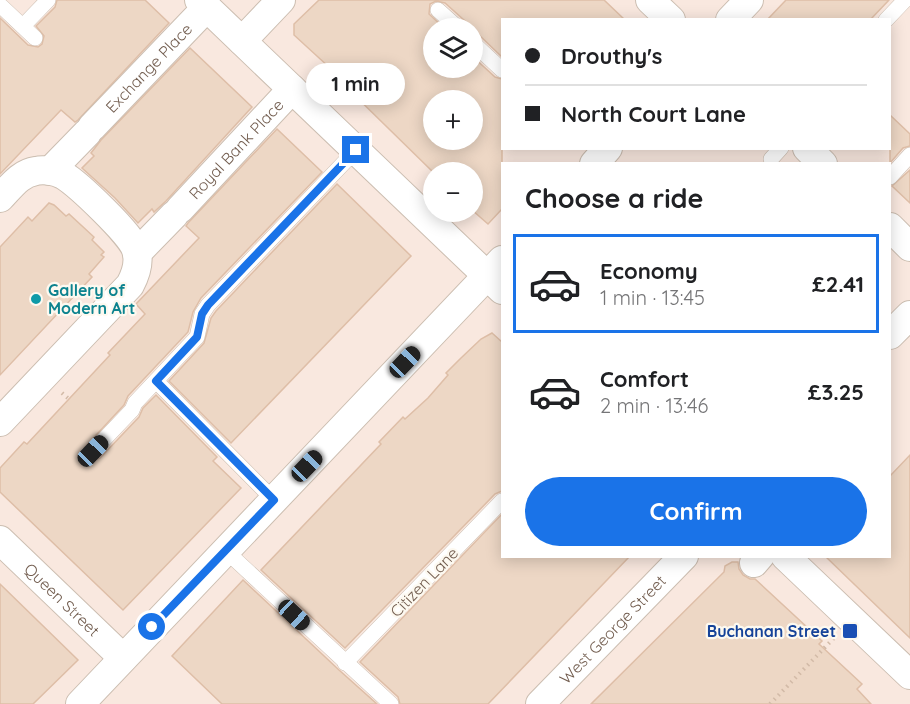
<!DOCTYPE html>
<html lang="en">
<head>
<meta charset="utf-8">
<style>
  body { margin:0; font-family:Quicksand,sans-serif; background:#f2f2f2; color:#202124; height:100vh; display:flex; flex-direction:column; font-size:22px; white-space:nowrap }
  * { box-sizing:border-box; margin:0 }
  p { font-size:20px; color:#757577 }
  .icon { flex:none; width:33px; height:33px; fill:none; stroke:currentColor; stroke-width:2; stroke-linecap:round; stroke-linejoin:round }
  .map { position:relative; flex:1; overflow:hidden }
  .sheet { position:absolute; left:501px; top:162px; width:390px; height:396px; display:flex; flex-direction:column; background:#fff; border-radius:0px; box-shadow:0 3px 15px #0003 }
  .sheet>* { flex:none }
  .guide { position:absolute; left:501px; top:18px; width:390px; height:132px; border-radius:0px; box-shadow:0 3px 15px #0003; display:grid; align-content:center; height:132px; padding:0 24px; background:#fff }
  .controls { position:absolute; left:423px; top:18px; display:grid; gap:12px }
  .controls a { display:grid; place-items:center; width:60px; height:60px; border-radius:50%; background:#fff; box-shadow:0 3px 15px #0003; font-size:30px }
  .end { position:absolute; width:27px; height:27px; margin:-14px; border:8px solid #1a73e8; background:#fff; box-shadow:0 0 0 3px #fff }
  .from { border-radius:50% }
  .bubble { position:absolute; height:42px; border-radius:21px; background:#fff; box-shadow:0 3px 15px #0003; font-size:20px; font-weight:800; line-height:42px; text-align:center }
  .car { position:absolute; width:18px; height:36px; margin:-18px -9px; border-radius:8px; box-shadow:0 0 4px 2px #0007; background:linear-gradient(#222 24%,#8ab4d8 0 40%,#222 0 76%,#8ab4d8 0 86%,#222 0) }
  .guide b { display:flex; align-items:center; gap:21px; height:57px; font-size:22px }
  .guide b+b { border-top:2px solid #e0e0e0 }
  .guide i { width:15px; height:15px; background:#202124 }
  ul { padding:0; list-style:none }
  li { display:flex; align-items:center; gap:18px; height:99px; margin:0 12px 9px; padding:0 12px; border:3px solid transparent; border-radius:0px }
  li div { flex:1 }
  li b { display:block; font-size:22px }
  li em { font-style:normal; font-weight:800 }
  li.selected { border-color:#1a73e8 }
  li>.icon { width:54px; height:54px; stroke-width:1.5 }
  h2 { padding:0 24px; font-size:27px; line-height:72px }
  .action { display:flex; gap:12px; margin-top:auto; padding:12px 24px }
  .action a { flex:1; height:69px; border-radius:36px; background:#1a73e8; color:#fff; font-size:24px; font-weight:800; line-height:69px; text-align:center }
  .map>svg:first-child { display:block }
</style>
</head>
<body>
<div class="map">
<svg width="910" height="704" viewBox="0 0 910 704">
  <rect width="100%" height="100%" fill="#faf5ea"/>
  <path fill="#f9e8df" fill-rule="evenodd" d="M0,0H910V704H0ZM502,20H890V148H502ZM434,28H472V68H434ZM434,100H472V140H434ZM502,164H890V556H502ZM434,172H472V212H434Z"/>
  <g fill="#edd7c5" stroke="#debea7" stroke-width="1.5" fill-rule="evenodd">
    <polygon points="57,0 145,0 169,23 78,120 75,122 61,110 0,174 0,18 28,45 38,47 42,44 44,36 36,26 55,7"/>
    <path d="M319,0H604L625,20H502V57L479,35L472,32V28H468L465,21L445,3L436,1L430,4L429,14L444,28H434V68H472V56L495,77L502,79V209L488,224L472,210V172H433L340,81L342,79L294,35V24ZM434,100H472V140H434Z"/>
    <polygon points="786,0 889,0 870,20 767,20"/>
    <polygon points="190,48 252,107 166,201 154,212 152,209 138,223 115,198 82,168 94,156 91,153 101,140"/>
    <polygon points="890,115 910,134 910,146 903,148 890,163"/>
    <polygon points="277,129 322,172 201,298 193,312 188,332 128,396 124,405 84,448 84,453 87,458 91,461 100,458 139,417 143,408 156,395 217,457 213,461 241,488 123,610 0,492 0,468 24,442 27,444 110,355 108,353 145,314 136,304 199,238 186,226 188,223"/>
    <polygon points="910,170 910,203 892,186"/>
    <polygon points="337,184 411,256 231,443 169,381 204,343 211,318 216,311"/>
    <polygon points="49,203 54,205 66,216 69,214 94,237 92,240 104,252 101,255 104,257 89,274 92,277 0,375 0,247 28,217 32,221"/>
    <polygon points="492,333 502,342 502,491 495,494 345,648 261,570 381,444 379,442 403,417 405,419 428,398 448,375 446,373 461,358 481,339"/>
    <polygon points="910,455 910,638 825,556 890,556 890,476"/>
    <polygon points="502,514 502,556 630,556 488,704 400,704 398,697 360,662"/>
    <polygon points="732,562 738,562 739,569 743,575 750,579 755,579 822,641 819,644 862,684 857,689 871,704 591,704 724,572 725,566"/>
    <polygon points="243,580 339,670 377,704 222,704 172,656"/>
    <polygon points="0,584 78,660 33,704 0,704"/>
  </g>
  <g fill="none" stroke-linecap="round" stroke-linejoin="round">
    <g stroke="#ccbeb1" stroke-width="16">
      <g id="lane">
        <polyline points="1,6 35,38"/>
        <polyline points="438,10 458,28"/>
        <polyline points="886,20 905,0"/>
        <polyline points="23,26 48,0"/>
        <polyline points="472,42 502,70"/>
        <polyline points="771,159 781,148"/>
        <polyline points="890,177 910,155"/>
        <polyline points="156,381 274,500"/>
        <polyline points="93,451 132,410 135,403 197,337 202,314 208,305 356,150"/>
        <polyline points="226,551 391,704"/>
        <polyline points="345,663 502,501"/>
      </g>
    </g>
    <g stroke="#ccbeb1" stroke-width="30">
      <g id="street">
        <polyline points="199,0 502,290"/>
        <polyline points="650,0 671,20"/>
        <polyline points="730,20 749,0"/>
        <polyline points="242,41 281,0"/>
        <path id="s1" d="M92,127L207,7"/>
        <polyline points="807,148 823,164"/>
        <polyline points="594,164 608,148"/>
        <polyline points="50,171 87,133"/>
        <path d="M0,198C10,188 20,173 36,171C44,169 55,171 63,175C78,184 131,234 136,250C140,262 136,274 130,285L0,422"/>
        <path id="s2" d="M180,209L292,89"/>
        <polyline points="890,227 910,247"/>
        <polyline points="137,253 174,215"/>
        <polyline points="890,335 910,315"/>
        <path id="s3" d="M0,540L123,658"/>
        <polyline points="785,556 910,675"/>
        <polyline points="754,563 760,556"/>
        <polyline points="80,704 502,260"/>
        <path id="s4" d="M540,704L684,556"/>
      </g>
    </g>
    <g stroke="#d2baa7" stroke-width="4" stroke-dasharray="1.5 4.5" stroke-linecap="butt">
      <polyline points="62,393 69,399"/>
      <polyline points="770,704 834,638"/>
    </g>
    <use href="#lane" stroke="#fff" stroke-width="15"/>
    <use href="#street" stroke="#fff" stroke-width="28"/>
  </g>
  <g fill="none" stroke-linecap="round" stroke-linejoin="round">
    <polyline stroke="#1a73e8" stroke-width="8" points="152,627 274,500 156,381 197,337 202,314 208,305 356,150"/>
  </g>
  <circle fill="#0f9aa8" stroke="#fdf9f0" stroke-width="2" cx="36" cy="299" r="6"/>
  <rect fill="#1a4fb4" stroke="#fdf9f0" stroke-width="2" x="842" y="623" width="16" height="16" rx="3"/>
  <g text-anchor="middle" dominant-baseline="central" stroke-width="4.5" stroke-linejoin="round" paint-order="stroke">
    <g font-size="16" fill="#735e50" stroke="#fdf9f0">
      <text stroke="none"><textPath href="#s1" startOffset="82">Exchange Place</textPath></text>
      <text stroke="none"><textPath href="#s2" startOffset="82">Royal Bank Place</textPath></text>
      <text transform="translate(424 582) rotate(-46)">Citizen Lane</text>
      <text stroke="none"><textPath href="#s3" startOffset="86">Queen Street</textPath></text>
      <text stroke="none"><textPath href="#s4" startOffset="104">West George Street</textPath></text>
    </g>
    <g font-size="16" font-weight="bold" fill="#0d838f" stroke="#fdf9f0" text-anchor="start">
      <text x="48" y="290">Gallery of<tspan x="48" dy="18">Modern Art</tspan></text>
    </g>
    <g font-size="16" font-weight="bold" fill="#164399" stroke="#fdf9f0" text-anchor="end">
      <text x="836" y="631">Buchanan Street</text>
    </g>
  </g>
</svg>
<div class="controls">
<a><svg class="icon" aria-label="layers" viewBox="0 0 24 24"><path d="M12 4l9 5-9 5-9-5zM3 14l9 5 9-5"/></svg></a>
<a>+</a>
<a>−</a>
</div>
<i class="end from" style="left:152px;top:627px"></i>
<i class="end" style="left:356px;top:150px"></i>
<div class="bubble" style="left:306px;top:63px;width:99px">1 min</div>
<i class="car" style="left:405px;top:362px;rotate:44deg"></i>
<i class="car" style="left:93px;top:451px;rotate:44deg"></i>
<i class="car" style="left:307px;top:466px;rotate:44deg"></i>
<i class="car" style="left:294px;top:615px;rotate:133deg"></i>
<div class="guide">
<b><i class="from"></i>Drouthy's</b>
<b><i></i>North Court Lane</b>
</div>
<section class="sheet">
<h2>Choose a ride</h2>
<ul>
<li class="selected"><svg class="icon" aria-label="car" viewBox="0 0 24 24"><path d="M5 17H2v-5l4-1 3-4h7l3 4 3 1v5h-3M9 17h6M6 11h13"/><circle cx="7" cy="17" r="2"/><circle cx="17" cy="17" r="2"/></svg><div><b>Economy</b><p>1 min · 13:45</p></div><em>£2.41</em></li>
<li><svg class="icon" aria-label="car" viewBox="0 0 24 24"><path d="M5 17H2v-5l4-1 3-4h7l3 4 3 1v5h-3M9 17h6M6 11h13"/><circle cx="7" cy="17" r="2"/><circle cx="17" cy="17" r="2"/></svg><div><b>Comfort</b><p>2 min · 13:46</p></div><em>£3.25</em></li>
</ul>
<div class="action"><a>Confirm</a></div>
</section>
</div>
</body>
</html>
